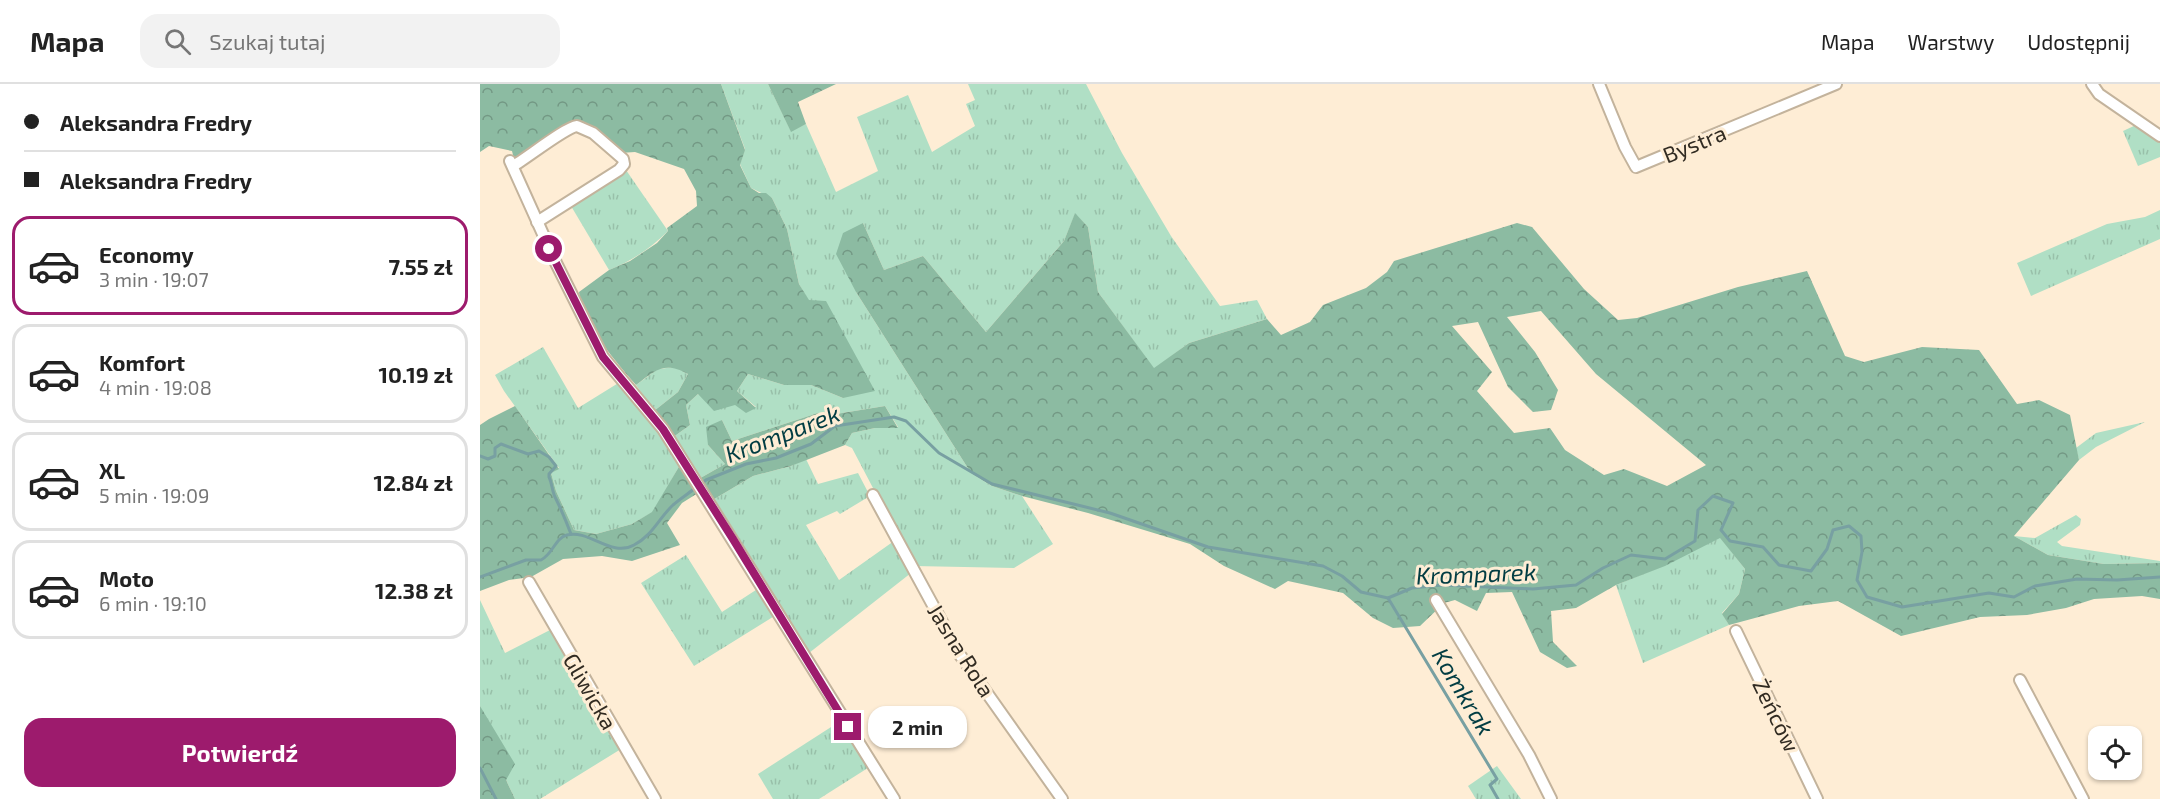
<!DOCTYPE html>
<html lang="pl">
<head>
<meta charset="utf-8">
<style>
  body { margin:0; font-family:"Exo 2",sans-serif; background:#f2f2f2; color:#222; height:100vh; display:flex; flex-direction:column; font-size:22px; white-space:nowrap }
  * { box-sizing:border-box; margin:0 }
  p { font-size:20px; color:#767676 }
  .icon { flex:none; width:33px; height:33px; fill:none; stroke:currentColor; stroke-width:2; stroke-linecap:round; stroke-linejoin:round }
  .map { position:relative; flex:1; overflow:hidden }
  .drawer { display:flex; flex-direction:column; background:#fff; width:480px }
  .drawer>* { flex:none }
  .guide { display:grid; align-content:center; height:132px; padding:0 24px; background:#fff }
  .buttons { position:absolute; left:1608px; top:642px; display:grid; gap:12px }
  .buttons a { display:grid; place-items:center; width:54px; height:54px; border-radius:12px; background:#fff; box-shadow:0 2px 4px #0004; font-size:30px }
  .end { position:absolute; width:27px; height:27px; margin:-14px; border:8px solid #9d1b6d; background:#fff; box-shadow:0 0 0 3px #fff }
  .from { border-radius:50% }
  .bubble { position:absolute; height:42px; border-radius:18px; background:#fff; box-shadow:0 2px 4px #0004; font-size:20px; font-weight:700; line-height:42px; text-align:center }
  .guide b { display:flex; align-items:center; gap:21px; height:57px; font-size:22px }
  .guide b+b { border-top:2px solid #e0e0e0 }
  .guide i { width:15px; height:15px; background:#222 }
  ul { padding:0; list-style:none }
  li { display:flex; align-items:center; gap:18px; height:99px; margin:0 12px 9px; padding:0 12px; border:3px solid #e0e0e0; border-radius:18px }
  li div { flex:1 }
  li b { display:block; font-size:22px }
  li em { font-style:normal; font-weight:700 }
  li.current { border-color:#9d1b6d }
  li>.icon { width:54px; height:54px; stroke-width:1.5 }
  .cta { display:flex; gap:12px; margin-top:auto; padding:12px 24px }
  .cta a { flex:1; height:69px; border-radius:18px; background:#9d1b6d; color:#fff; font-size:24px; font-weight:700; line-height:69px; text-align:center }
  header { display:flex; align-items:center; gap:36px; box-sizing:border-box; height:84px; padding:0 30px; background:#fff; border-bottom:2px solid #e0e0e0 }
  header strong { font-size:28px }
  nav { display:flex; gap:33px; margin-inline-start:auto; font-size:21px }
  .search { width:420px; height:54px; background:#f2f2f2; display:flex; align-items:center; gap:15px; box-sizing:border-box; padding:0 21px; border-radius:18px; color:#767676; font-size:22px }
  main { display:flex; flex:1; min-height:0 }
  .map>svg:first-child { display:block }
</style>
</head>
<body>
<header>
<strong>Mapa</strong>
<div class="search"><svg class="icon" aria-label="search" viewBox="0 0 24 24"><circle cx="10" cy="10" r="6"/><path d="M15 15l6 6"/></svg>Szukaj tutaj</div>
<nav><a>Mapa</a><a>Warstwy</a><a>Udostępnij</a></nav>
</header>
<main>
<section class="drawer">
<div class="guide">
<b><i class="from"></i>Aleksandra Fredry</b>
<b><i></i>Aleksandra Fredry</b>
</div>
<ul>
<li class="current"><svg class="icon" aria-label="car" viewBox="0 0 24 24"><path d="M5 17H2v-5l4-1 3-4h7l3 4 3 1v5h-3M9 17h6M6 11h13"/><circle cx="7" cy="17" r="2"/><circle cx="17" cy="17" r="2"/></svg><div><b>Economy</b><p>3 min · 19:07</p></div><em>7.55 zł</em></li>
<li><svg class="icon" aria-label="car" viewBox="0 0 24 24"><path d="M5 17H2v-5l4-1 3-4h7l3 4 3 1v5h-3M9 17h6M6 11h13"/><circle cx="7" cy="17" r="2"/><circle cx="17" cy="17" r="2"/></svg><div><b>Komfort</b><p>4 min · 19:08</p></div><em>10.19 zł</em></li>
<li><svg class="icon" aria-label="car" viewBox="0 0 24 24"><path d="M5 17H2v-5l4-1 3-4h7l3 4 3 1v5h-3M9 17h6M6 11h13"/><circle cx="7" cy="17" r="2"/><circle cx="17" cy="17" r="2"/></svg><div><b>XL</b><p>5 min · 19:09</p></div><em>12.84 zł</em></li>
<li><svg class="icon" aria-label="car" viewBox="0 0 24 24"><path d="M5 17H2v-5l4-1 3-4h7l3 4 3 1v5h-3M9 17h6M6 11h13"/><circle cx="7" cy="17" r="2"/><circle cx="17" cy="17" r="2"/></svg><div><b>Moto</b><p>6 min · 19:10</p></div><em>12.38 zł</em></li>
</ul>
<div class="cta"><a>Potwierdź</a></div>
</section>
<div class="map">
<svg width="1680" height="715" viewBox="0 0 1680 715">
  <defs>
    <pattern id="grass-tufts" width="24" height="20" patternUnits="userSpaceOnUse" patternTransform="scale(1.5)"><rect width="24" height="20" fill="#b0dfc5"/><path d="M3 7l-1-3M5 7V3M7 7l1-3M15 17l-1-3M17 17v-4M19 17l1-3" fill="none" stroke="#98c0a9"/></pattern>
    <pattern id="forest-crowns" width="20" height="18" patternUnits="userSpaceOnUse" patternTransform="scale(1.5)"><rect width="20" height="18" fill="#8cbba2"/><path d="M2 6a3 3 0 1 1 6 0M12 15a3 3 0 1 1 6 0" fill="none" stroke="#739884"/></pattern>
  </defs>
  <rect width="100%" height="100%" fill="#feedd5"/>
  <g fill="url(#grass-tufts)">
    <polygon points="241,0 288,0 311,47 326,40 356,108 398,87 377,33 428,11 452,68 495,42 486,20 495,16 488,0 606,0 642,69 691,152 740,222 777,216 787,235 709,259 674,285 618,208 608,143 595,130 584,157 506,248 443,172 404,186 383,139 376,208 491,389 512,402 542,412 573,460 534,484 434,482 372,364 365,361 372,349 395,344 418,343 405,322 350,331 338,329 252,357 242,336 228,361 245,380 217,396 192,354 210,341 206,321 218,310 255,321 276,323 257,307 268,290 304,301 331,301 363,314 328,216 319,200 307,145 292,114 271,104 260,80 265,65"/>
    <polygon points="1656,41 1680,57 1680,73 1658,82 1643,47"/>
    <path d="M146,86L188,147C171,164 152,177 129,186L91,122Z"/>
    <polygon points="1680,126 1680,155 1551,212 1537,179 1627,140 1665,133"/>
    <polygon points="63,263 98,324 140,298 180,349 200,381 173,428 152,440 116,450 94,446 76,407 71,389 79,384 24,307 15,291"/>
    <polygon points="195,283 208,290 198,308 174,327 156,301 178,285"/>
    <polygon points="1665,338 1616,363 1599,376 1596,364 1616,349"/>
    <polygon points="326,375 338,400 378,389 390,412 360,430 357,427 326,441 359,496 414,457 431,489 329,569 231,417 273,392 311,382"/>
    <polygon points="1596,431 1601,435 1600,441 1577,458 1582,462 1680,477 1680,479 1624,480 1568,471 1534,452 1555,454"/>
    <polygon points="1240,453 1265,485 1259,510 1242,529 1249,541 1163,579 1136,501 1185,481"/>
    <polygon points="206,471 242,528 279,504 296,531 214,582 161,499"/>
    <polygon points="0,516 25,569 70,546 141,665 60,715 35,715 26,696 0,622"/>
    <polygon points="362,636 391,682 339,715 293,715 278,690"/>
    <polygon points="1017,682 1041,715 996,715 988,702"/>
  </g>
  <g fill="url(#forest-crowns)" fill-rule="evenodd">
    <path d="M0,0H241L265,66L260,81L271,104L279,109H286L292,114L307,145L319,200L329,216L346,217L395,307L363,314L331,301H304L268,290L257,307L276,324L266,329L255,321L234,327L218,310L206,321L210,341L192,354L174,327L198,308L208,290C184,277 176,286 156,301C136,278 101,238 99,208L129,186L150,177L177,159L188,147L187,144L217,122L216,107L204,85L155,68L140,69L104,42L72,55L34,75L32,67L9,62L0,68Z"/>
    <polygon points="288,0 356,0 318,18 326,40 311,48"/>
    <path d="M595,129L608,143L618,208L674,284L709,259L787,235L801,251L830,238L843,221L886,204L907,188L914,177L1037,139L1052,143L1104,205L1138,236L1157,234L1258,203L1327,187L1365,272L1384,278L1442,263L1499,266L1537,320L1559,316L1590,331L1599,376L1534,452L1568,471L1624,480L1680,479V515L1662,512L1614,515L1586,524L1547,531L1500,533L1421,552L1358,517L1319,522L1249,541L1242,530L1259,510L1265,485L1240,454L1185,482L1136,501L1096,524L1071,527L1073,558L1097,582L1087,584L1060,568L1032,508L1006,509L997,527L975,516L964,519L940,542L913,544L893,534L863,509L808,497L795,505L744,482L710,460L608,429L542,412L512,402L491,389L376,208L356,170L363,149L383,139L404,186L443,172L506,248L584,157ZM1061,227L1116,290L1226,381L1187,402L1144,385L1124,391L1085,366L1070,344L1034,349L997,307L1012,288L972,242L998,238L1028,303L1053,328L1071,326L1078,306L1055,268L1027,233Z"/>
    <polygon points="35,322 79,385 71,389 76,407 94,446 116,450 152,440 172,428 200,381 218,409 202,419 187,439 200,461 152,477 122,472 83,475 51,493 29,496 0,507 0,341 9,335"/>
    <polygon points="405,322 418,344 395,344 372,349 365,361 311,382 273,392 231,417 217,396 245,380 228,361 226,343 242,336 252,357 338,329 350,331"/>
    <polygon points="0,622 35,680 26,696 35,715 0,715"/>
  </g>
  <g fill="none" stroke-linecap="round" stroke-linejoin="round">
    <g stroke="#78a0a2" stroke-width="3">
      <path d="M0,372L8,375L15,372V364L21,360L48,370L59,367L69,373L76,382L69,390V393C72,399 72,407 75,413C81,425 86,437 91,450"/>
      <polyline points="221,400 226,396 266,380 296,374 331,360 355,342 414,333 426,337 459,369 512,400 630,429 728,463 843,482 862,492 881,508 908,514 932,504 962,501 1053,505 1096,501 1123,484 1151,471 1185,475 1215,457 1218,426 1233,412 1253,419 1241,446 1250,457 1283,463 1299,481 1331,487 1347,465 1353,446 1369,442 1381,452 1382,468 1377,496 1387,513 1422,523 1509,509 1534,513 1555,502 1597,495 1637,496 1680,493"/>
      <path d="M0,493L46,476H61C73,470 75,454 87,451C109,445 131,474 154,461C172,452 179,434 193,421C200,415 208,410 215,404"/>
      <polyline points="908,514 1017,695 1010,701 1018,715"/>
      <polyline points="0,684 16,715"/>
    </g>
    <g stroke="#c3b39c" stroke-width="14">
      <g id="minor">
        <polyline points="1119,0 1145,63 1156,83 1356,0"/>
        <polyline points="1612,0 1619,10 1680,52"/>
        <polyline points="30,77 76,179 123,273 183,345 414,715"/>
        <path d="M33,82C47,74 86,43 97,42L113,49L143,75L144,80L139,86L57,138"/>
        <polyline points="393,411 480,571 582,715"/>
        <polyline points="49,498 175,715"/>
        <polyline points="956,516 1049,671 1071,715"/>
        <polyline points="1256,547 1337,715"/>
        <polyline points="1540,596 1603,715"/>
      </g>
    </g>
    <use href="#minor" stroke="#fff" stroke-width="10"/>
  </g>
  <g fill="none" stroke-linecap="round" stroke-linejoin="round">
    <polyline stroke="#9d1b6d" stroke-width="8" points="69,165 123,273 183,345 253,455 368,643"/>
  </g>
  <g text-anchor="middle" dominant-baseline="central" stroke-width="6" stroke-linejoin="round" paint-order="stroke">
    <g font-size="22" fill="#312b22" stroke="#feedd5">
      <text transform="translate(1214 59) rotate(-22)">Bystra</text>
      <text transform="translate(482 566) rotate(58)">Jasna Rola</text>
      <text transform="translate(111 607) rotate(60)">Gliwicka</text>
      <text transform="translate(1297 631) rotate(64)">Żeńców</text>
    </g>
    <g font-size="24" font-style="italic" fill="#023d43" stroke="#feedd5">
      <text transform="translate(302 349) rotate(-21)">Kromparek</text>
      <text transform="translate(996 489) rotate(-2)">Kromparek</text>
      <text transform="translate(984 607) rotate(59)">Komkrak</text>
    </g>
  </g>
</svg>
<div class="buttons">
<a><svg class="icon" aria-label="locate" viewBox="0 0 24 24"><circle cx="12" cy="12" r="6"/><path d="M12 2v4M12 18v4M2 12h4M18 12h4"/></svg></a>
</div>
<i class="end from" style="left:69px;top:165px"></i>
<i class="end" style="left:368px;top:643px"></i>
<div class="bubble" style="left:388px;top:622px;width:99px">2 min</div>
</div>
</main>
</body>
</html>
